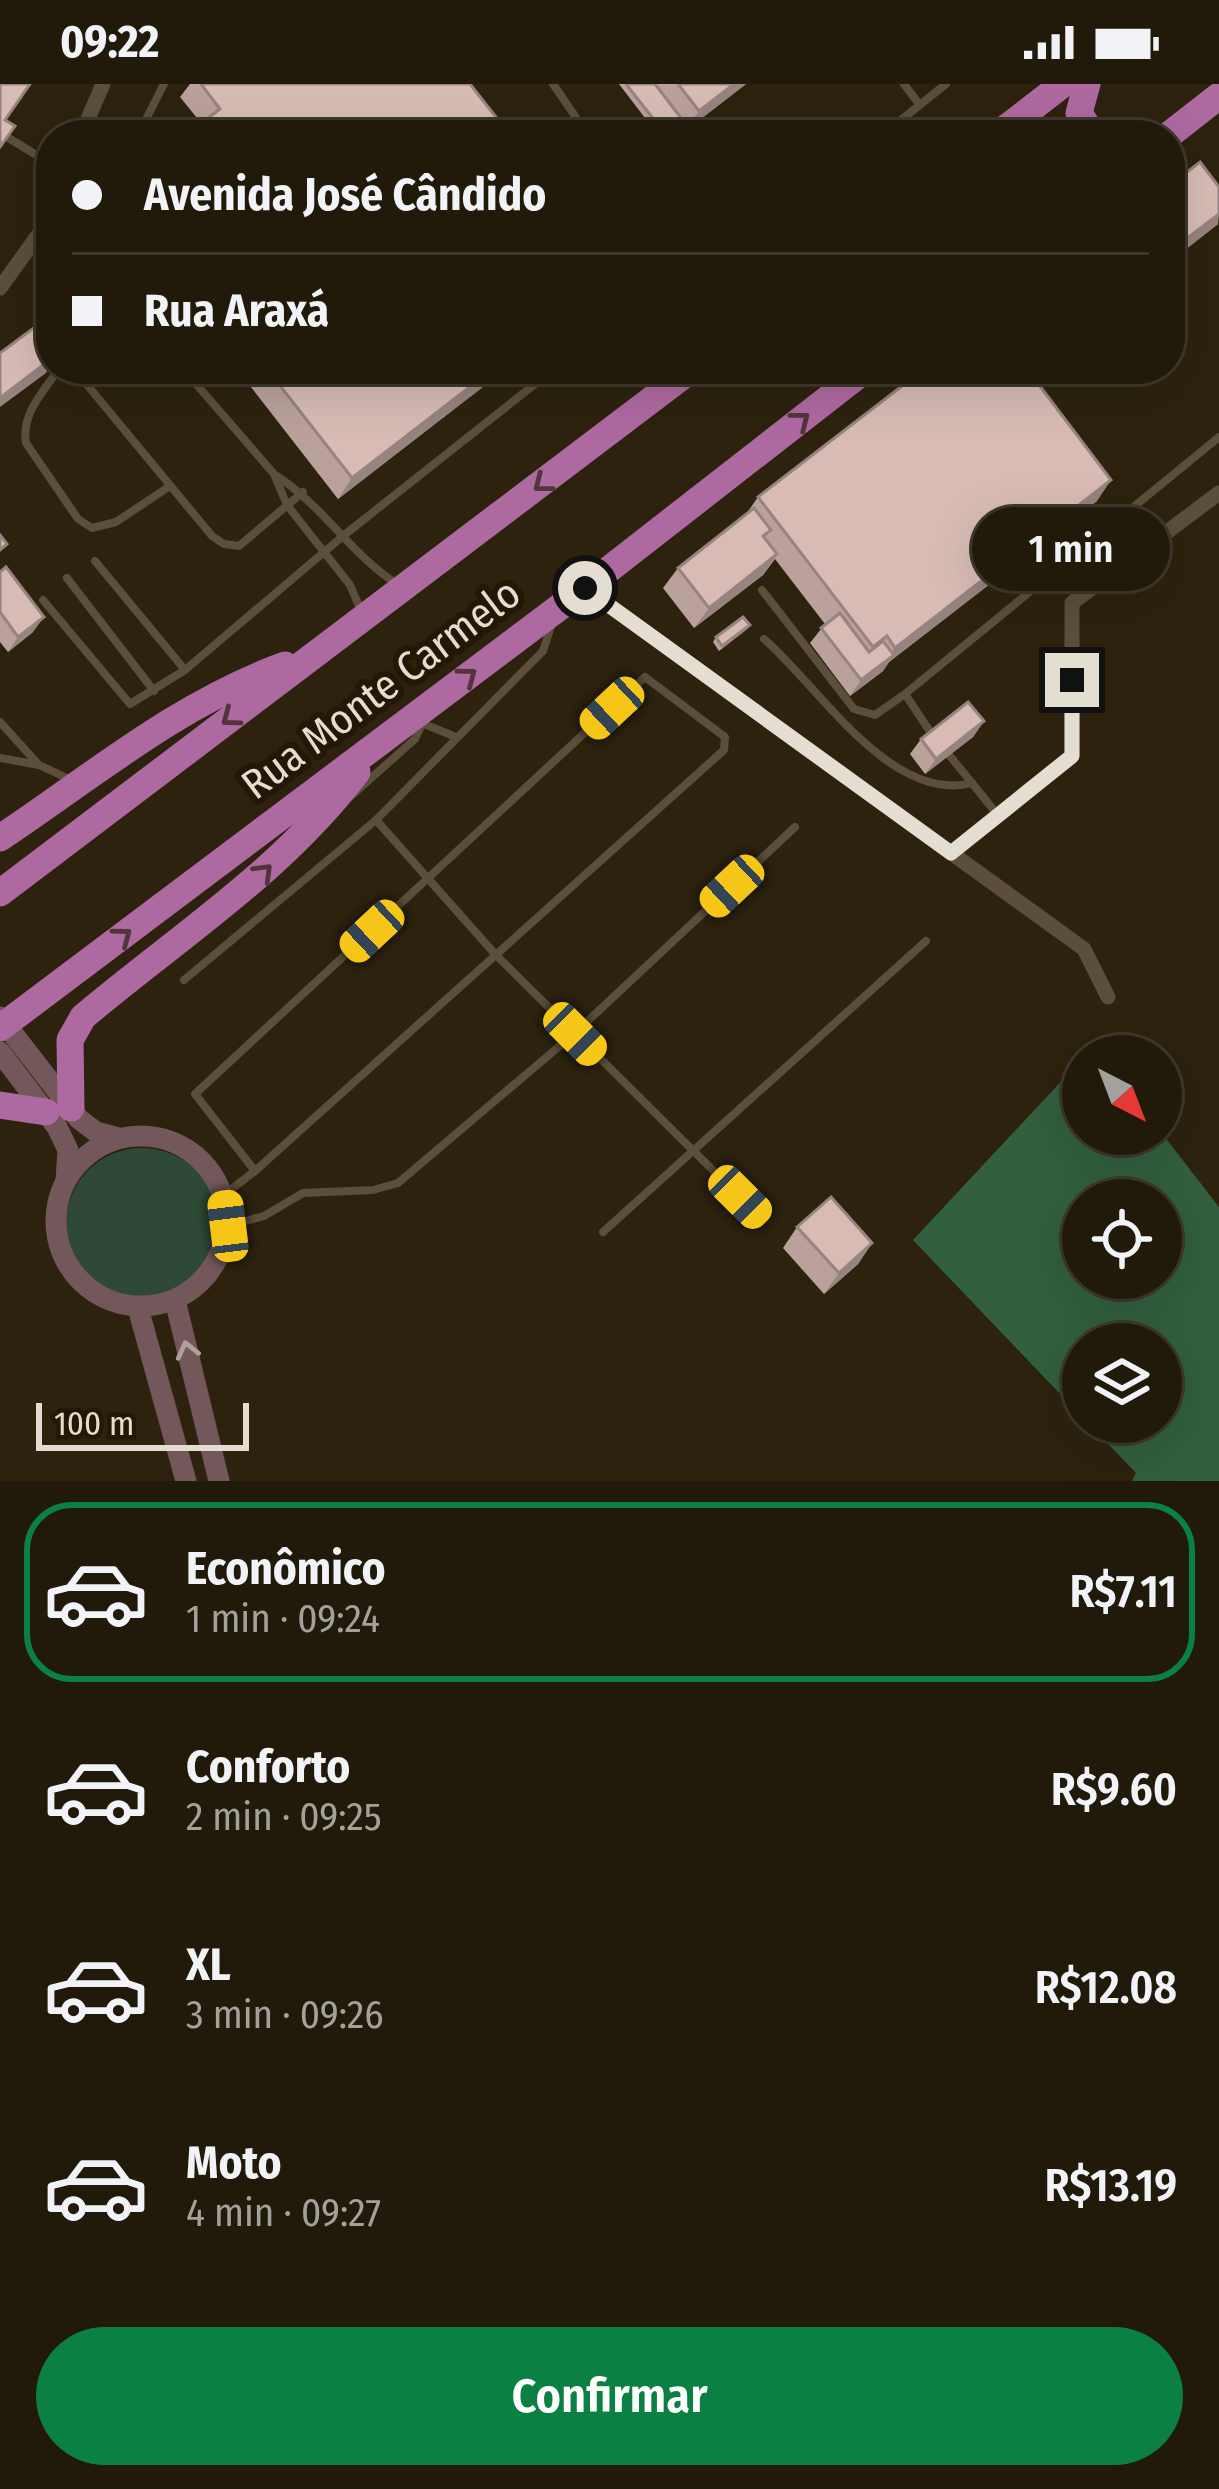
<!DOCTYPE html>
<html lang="pt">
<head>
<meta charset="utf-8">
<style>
  body { margin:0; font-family:"Fira Sans Condensed",sans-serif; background:#292313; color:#f1f3f6; height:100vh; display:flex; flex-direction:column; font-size:45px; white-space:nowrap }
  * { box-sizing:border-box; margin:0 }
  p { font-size:39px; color:#a2a19c }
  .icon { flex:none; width:66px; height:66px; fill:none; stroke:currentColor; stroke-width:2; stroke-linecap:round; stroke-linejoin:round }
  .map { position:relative; height:1397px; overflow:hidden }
  .details { display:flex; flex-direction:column; background:#211a0a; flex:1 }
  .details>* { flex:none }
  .banner { position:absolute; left:36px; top:36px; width:1149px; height:264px; border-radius:48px; box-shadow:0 12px 48px #0002,0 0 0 3px #3e382b; display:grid; align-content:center; height:264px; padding:0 36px; background:#211a0a }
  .needle { width:78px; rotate:138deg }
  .tools { position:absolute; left:1062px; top:951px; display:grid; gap:24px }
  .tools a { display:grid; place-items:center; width:120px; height:120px; border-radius:50%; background:#211a0a; box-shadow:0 12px 48px #0002,0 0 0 3px #3e382b; font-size:60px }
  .scale { position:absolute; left:36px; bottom:30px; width:213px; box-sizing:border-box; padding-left:12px; border:6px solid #e4ddd1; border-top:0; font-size:33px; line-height:42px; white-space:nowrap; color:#e4ddd1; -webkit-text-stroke:9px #221805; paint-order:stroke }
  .end { position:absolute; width:54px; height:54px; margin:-27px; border:15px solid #e4ddd1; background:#111; box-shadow:0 0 0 6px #111 }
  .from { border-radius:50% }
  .bubble { position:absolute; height:84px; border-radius:42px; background:#211a0a; box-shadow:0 12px 48px #0002,0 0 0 3px #3e382b; font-size:39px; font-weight:600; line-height:84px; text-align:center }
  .car { position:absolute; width:36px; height:72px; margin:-36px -18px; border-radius:15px; box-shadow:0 0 9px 3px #0007; background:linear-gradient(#f5c518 24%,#345 0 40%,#f5c518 0 76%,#345 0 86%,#f5c518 0) }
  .banner b { display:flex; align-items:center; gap:42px; height:114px; font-size:45px }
  .banner b+b { border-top:3px solid #3e382b }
  .banner i { width:30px; height:30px; background:#f1f3f6 }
  ul { padding:21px 0 0; list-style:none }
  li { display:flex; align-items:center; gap:36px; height:180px; margin:0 24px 18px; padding:0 12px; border:6px solid transparent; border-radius:48px }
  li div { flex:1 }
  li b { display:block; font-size:45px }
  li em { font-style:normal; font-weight:600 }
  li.selected { border-color:#0b8043 }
  li>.icon { width:108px; height:108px; stroke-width:1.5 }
  .button { display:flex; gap:24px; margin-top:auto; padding:24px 36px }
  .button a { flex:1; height:138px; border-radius:72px; background:#0b8043; color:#fff; font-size:48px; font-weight:600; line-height:138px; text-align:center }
  .status { display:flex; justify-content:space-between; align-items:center; height:84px; padding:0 60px; background:#211a0a; direction:ltr }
  .status svg { height:33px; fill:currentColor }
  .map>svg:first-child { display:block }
</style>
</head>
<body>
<div class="status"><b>09:22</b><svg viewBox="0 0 49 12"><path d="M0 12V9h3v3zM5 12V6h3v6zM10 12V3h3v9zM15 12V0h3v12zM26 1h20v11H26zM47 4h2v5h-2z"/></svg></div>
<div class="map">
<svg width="1219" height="1397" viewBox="0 0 1219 1397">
  <rect width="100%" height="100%" fill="#2c220e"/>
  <circle fill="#2e4935" cx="142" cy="1140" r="76"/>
  <path fill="#315f3f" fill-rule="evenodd" d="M1083,974V1050L1161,1048L1219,1123V1397H1132L1136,1389L1087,1338H1161V1260H1083V1334L913,1156ZM1083,1116H1161V1194H1083Z"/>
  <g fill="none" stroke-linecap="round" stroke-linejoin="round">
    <g stroke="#5b4f3b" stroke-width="8">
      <polyline points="553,0 588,51"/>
      <polyline points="904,0 919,20"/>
      <polyline points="138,51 164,0"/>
      <polyline points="882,51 946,0"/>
      <polyline points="7,53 51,80"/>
      <path d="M59,285C43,308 21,330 26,359L78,435L92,444L116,438L170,402"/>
      <polyline points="74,285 212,452 224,460 239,462 303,408"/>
      <polyline points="183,285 274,390 287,421 350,501 362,529"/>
      <path d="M275,391C323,421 350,470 397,500"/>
      <polyline points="95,477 185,586"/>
      <polyline points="67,494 154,607"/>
      <polyline points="762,506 854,625 875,631 905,610"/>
      <polyline points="43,516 130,620 185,586 343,452 554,285"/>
      <polyline points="552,539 543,567 376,736 495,870 762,1135"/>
      <path d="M764,555C818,601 890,720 972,699"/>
      <polygon points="645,593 725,653 724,666 255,1087 195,1010"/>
      <polyline points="0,638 38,680"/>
      <polyline points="424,640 456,653"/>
      <polyline points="933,652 905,610 1219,353"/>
      <polyline points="950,672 997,730"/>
      <polyline points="0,674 39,681 69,695"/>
      <polyline points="351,712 415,655 423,638"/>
      <polyline points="184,896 376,736"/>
      <polyline points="224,1111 255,1087"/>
      <polyline points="228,1142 264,1132 303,1109 373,1106 398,1099 575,949 795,743"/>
      <polyline points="603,1148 926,857"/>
    </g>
    <g stroke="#5b4f3b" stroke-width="15">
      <polyline points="81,51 103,0"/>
      <polyline points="0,204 39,150 51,121"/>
      <polyline points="585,504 1084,865 1108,913"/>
      <polyline points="951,769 1072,672 1072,519 1219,409"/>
    </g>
    <g stroke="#74575a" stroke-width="21">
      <polyline points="0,933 79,1035 96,1048 118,1054"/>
      <polyline points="0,968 57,1043 68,1066 66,1096"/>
      <circle cx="141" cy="1137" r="85"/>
      <polyline points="175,1216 219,1397"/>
      <polyline points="138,1224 186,1397"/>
    </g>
    <g stroke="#af69a1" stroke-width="27">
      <polyline points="1087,0 1079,29 1093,51"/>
      <polyline points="997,51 1063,0"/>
      <polyline points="1169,51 1219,12"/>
      <path d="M0,754C93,692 178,620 285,581"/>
      <polyline points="0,809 692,285"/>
      <polyline points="0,944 585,504 866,285"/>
      <polyline points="0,1021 46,1028"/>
      <path d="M71,1024L70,956L83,933C178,853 281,788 357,688"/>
    </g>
  </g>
  <g fill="#baa19c">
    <polygon points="190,0 470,0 201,39 180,13"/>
    <polygon points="619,0 746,0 680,51 658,51"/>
    <polygon points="1170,101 1218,140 1172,176 1170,173"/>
    <polygon points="237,285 506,285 338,415"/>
    <polygon points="758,413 1097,417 889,578 883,587 850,612 810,559 825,540 775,475 763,491 694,544 663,504 678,484 745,432"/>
    <polygon points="0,488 33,548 8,568 0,558"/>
    <polygon points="750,541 746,546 719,567 713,558 716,553"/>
    <polygon points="984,637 973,653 925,690 910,670 921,655"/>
    <polygon points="797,1143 872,1159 858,1180 824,1210 783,1164"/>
  </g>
  <g fill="#97837f">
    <polygon points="734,0 746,0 684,48 699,27"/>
    <polygon points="1219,130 1218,140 1172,176 1186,155"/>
    <polygon points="51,275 51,281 46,289 0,323 0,314"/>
    <polygon points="493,285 506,285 338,415 352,394"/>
    <polygon points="1111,396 1097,417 889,578 883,587 850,612 861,596 885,578 895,564"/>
    <polygon points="777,470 763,491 694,544 709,524"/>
    <polygon points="44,533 33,548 8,568 18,553"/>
    <polygon points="984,637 973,653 925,690 936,675"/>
    <polygon points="872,1159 858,1180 824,1210 839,1189"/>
  </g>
  <g fill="#d8bbb5" stroke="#97837f" stroke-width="3">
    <polygon points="0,0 30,0 5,36 15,42 0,63"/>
    <polygon points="201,0 470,0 510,51 186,51 220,25"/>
    <polygon points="626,0 655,0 688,43 677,51 666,51"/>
    <polygon points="678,0 734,0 699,27"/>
    <polygon points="1200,78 1219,103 1219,130 1186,155 1170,134 1170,101"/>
    <polygon points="39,240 51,256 51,275 0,314 0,269"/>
    <polygon points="267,285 493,285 352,394"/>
    <polygon points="924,285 1027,285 1111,396 895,564 887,552 873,563 758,413"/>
    <polygon points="754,424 771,446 763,452 777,470 709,524 678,484"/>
    <polygon points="0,451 7,460 0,466"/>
    <polygon points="6,483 44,533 18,553 0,528 0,488"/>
    <polygon points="840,529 869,568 883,557 894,571 861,596 821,544"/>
    <polygon points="743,533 750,541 722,562 716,553"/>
    <polygon points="968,618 984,637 936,675 921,655"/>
    <polygon points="831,1113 872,1159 839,1189 797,1143"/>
  </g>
  <defs><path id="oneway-chevron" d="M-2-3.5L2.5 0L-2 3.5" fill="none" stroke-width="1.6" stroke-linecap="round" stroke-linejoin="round" transform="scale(3)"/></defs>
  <g stroke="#53343c">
    <use href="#oneway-chevron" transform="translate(801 336) rotate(-38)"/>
    <use href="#oneway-chevron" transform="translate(542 400) rotate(142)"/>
    <use href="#oneway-chevron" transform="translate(468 592) rotate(-37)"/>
    <use href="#oneway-chevron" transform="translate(230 634) rotate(143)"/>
    <use href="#oneway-chevron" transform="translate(264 788) rotate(-45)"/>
    <use href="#oneway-chevron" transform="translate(123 852) rotate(-37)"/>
  </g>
  <use stroke="#b2a19b" href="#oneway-chevron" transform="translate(187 1266) rotate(-104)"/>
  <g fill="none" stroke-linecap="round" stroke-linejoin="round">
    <polyline stroke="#e4ddd1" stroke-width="15" points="585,504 951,769 1072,672 1072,596"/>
  </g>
  <g text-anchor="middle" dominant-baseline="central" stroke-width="12" stroke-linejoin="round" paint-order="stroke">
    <g font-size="42" fill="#e4ddd1" stroke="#221805">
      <text transform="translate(381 605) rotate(-37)">Rua Monte Carmelo</text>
    </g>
  </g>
</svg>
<div class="tools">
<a><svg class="needle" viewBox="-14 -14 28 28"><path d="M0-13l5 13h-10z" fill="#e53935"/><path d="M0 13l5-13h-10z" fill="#a2a19c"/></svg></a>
<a><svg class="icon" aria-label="locate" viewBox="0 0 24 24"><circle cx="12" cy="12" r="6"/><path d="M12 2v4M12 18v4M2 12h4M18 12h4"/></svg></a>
<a><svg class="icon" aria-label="layers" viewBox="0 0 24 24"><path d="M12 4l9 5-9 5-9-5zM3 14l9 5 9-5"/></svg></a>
</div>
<div class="scale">100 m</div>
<i class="end from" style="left:585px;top:504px"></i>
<i class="end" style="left:1072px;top:596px"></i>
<div class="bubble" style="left:972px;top:423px;width:198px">1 min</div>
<i class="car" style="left:612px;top:624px;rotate:227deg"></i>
<i class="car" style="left:732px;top:802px;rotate:227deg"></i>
<i class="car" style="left:372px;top:847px;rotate:227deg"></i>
<i class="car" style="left:575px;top:950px;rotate:135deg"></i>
<i class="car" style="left:740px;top:1113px;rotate:135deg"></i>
<i class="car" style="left:228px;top:1142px;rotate:353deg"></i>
<div class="banner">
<b><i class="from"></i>Avenida José Cândido</b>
<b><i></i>Rua Araxá</b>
</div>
</div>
<section class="details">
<ul>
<li class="selected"><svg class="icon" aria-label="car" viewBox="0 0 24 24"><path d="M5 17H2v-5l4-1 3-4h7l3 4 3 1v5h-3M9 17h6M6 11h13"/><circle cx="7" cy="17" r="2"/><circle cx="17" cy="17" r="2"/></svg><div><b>Econômico</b><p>1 min · 09:24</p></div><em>R$7.11</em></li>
<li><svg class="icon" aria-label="car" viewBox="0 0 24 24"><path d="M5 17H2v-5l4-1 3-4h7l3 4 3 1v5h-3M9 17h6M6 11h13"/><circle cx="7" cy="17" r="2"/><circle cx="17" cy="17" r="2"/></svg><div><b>Conforto</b><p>2 min · 09:25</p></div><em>R$9.60</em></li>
<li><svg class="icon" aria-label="car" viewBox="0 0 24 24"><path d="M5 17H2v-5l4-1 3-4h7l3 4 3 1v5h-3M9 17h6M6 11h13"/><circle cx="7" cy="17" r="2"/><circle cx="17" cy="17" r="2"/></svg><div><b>XL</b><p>3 min · 09:26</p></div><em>R$12.08</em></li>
<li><svg class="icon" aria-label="car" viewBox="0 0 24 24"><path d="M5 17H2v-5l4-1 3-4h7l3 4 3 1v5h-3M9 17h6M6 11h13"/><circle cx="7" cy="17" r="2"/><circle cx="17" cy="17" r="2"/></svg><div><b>Moto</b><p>4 min · 09:27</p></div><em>R$13.19</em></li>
</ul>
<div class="button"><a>Confirmar</a></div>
</section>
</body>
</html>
